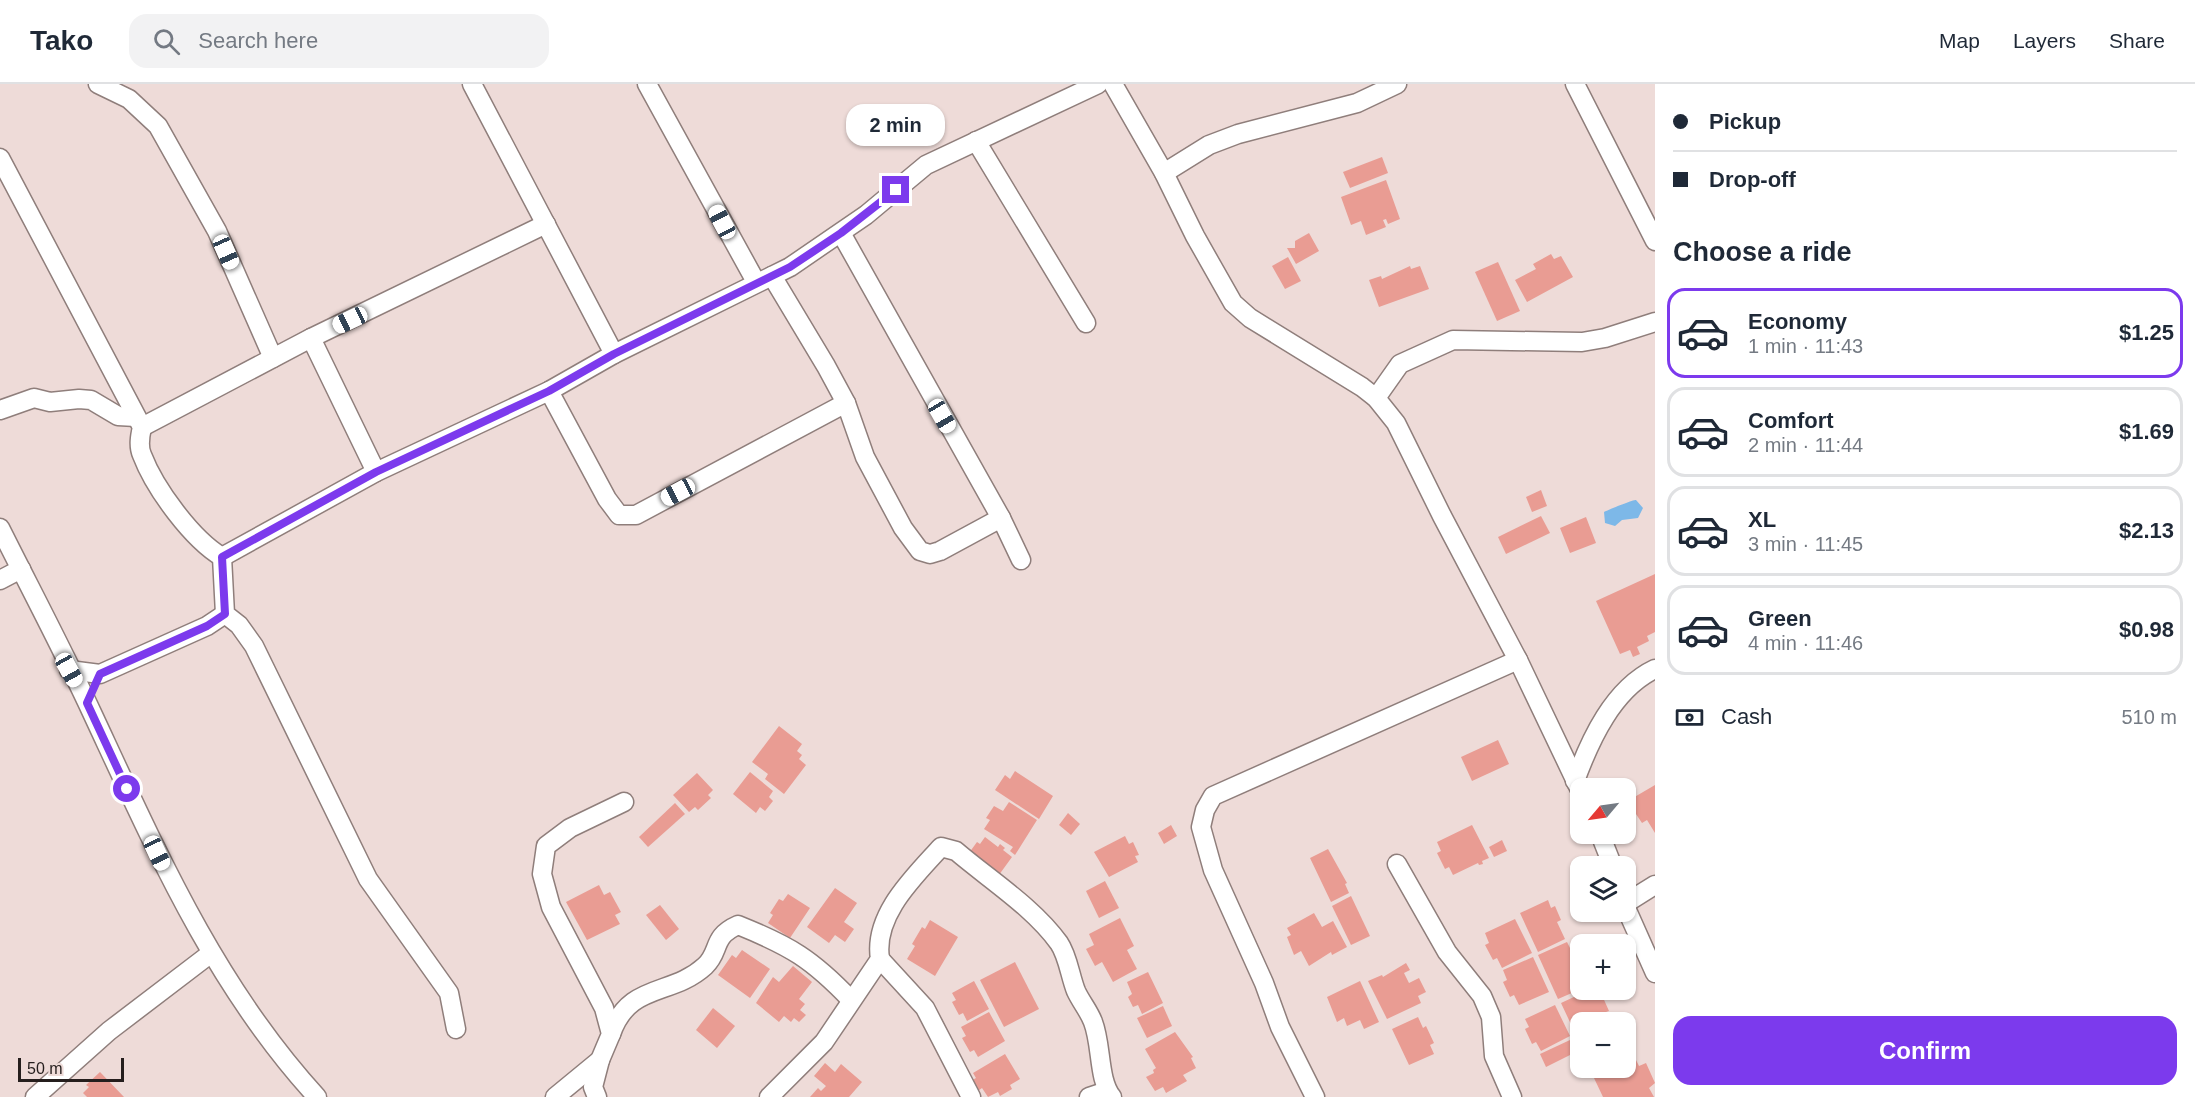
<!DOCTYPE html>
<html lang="en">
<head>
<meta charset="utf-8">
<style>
  body { margin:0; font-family:Helvetica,sans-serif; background:#f2f2f3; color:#1f2937; height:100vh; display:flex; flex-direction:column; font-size:22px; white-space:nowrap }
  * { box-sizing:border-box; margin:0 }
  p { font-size:20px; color:#747a83 }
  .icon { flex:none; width:33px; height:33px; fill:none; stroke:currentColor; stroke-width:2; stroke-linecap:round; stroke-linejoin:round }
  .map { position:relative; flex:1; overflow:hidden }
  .panel { display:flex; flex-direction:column; background:#fff; width:540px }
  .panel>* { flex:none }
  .top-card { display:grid; align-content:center; height:132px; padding:0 18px; background:#fff }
  .needle { width:39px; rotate:241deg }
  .tools { position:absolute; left:1570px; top:694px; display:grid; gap:12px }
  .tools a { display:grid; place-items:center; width:66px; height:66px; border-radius:12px; background:#fff; box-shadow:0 2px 4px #0004; font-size:30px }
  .scale { position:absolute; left:18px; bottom:15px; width:106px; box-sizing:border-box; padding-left:6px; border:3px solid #251e1d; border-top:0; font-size:16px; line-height:21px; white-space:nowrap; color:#251e1d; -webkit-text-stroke:4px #eedbd8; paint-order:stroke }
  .end { position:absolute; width:27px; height:27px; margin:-14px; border:8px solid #7c3aed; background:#fff; box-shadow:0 0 0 3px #fff }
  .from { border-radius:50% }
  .bubble { position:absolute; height:42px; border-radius:18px; background:#fff; box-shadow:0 2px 4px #0004; font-size:20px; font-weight:800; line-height:42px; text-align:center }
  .car { position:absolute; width:18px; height:36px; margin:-18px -9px; border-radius:8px; box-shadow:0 0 4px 2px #0007; background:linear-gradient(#fff 24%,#345 0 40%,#fff 0 76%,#345 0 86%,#fff 0) }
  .top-card b { display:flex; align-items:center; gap:21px; height:57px; font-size:22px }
  .top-card b+b { border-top:2px solid #e0e1e3 }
  .top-card i { width:15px; height:15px; background:#1f2937 }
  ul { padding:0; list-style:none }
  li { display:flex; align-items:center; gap:18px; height:90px; margin:0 12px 9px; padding:0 6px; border:3px solid #e0e1e3; border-radius:18px }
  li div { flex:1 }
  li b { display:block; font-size:22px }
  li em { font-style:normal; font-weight:800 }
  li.current { border-color:#7c3aed }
  li>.icon { width:54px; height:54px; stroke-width:1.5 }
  h2 { padding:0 18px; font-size:27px; line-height:72px }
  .pay { display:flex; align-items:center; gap:15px; height:66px; padding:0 18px; font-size:22px }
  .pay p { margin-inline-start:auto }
  .action { display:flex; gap:12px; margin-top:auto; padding:12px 18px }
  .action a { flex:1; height:69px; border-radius:18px; background:#7c3aed; color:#fff; font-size:24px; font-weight:800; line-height:69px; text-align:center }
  header { display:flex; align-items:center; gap:36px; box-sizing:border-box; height:84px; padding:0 30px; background:#fff; border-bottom:2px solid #e0e1e3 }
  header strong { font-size:28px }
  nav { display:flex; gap:33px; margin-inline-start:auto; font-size:21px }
  .search { width:420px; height:54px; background:#f2f2f3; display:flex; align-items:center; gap:15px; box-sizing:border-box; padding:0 21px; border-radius:18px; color:#747a83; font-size:22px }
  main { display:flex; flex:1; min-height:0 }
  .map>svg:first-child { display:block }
</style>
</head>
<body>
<header>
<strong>Tako</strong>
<div class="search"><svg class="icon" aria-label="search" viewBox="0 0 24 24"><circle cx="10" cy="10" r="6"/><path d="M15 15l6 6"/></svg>Search here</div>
<nav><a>Map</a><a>Layers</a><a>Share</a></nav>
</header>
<main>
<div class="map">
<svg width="1655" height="1013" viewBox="0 0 1655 1013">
  <rect width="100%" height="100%" fill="#eedbd8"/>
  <path fill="#7db8e8" d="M1636,416L1643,424L1638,434L1622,436L1615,442L1605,439L1604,428C1608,426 1632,416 1636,416Z"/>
  <g fill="#e99c93">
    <polygon points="1382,73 1388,89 1350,104 1343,88"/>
    <polygon points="1386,96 1400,135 1388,140 1386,135 1383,136 1386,143 1366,151 1361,137 1351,141 1341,113"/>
    <polygon points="1309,149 1319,167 1296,180 1287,164 1295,164 1295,157"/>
    <polygon points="1551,170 1554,175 1561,172 1573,193 1527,218 1515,196 1536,185 1533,180"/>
    <polygon points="1288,173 1301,197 1285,205 1272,182"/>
    <polygon points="1498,178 1520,227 1497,237 1475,188"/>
    <polygon points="1410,182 1411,185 1420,182 1429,205 1379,223 1369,196 1381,192 1382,195"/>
    <polygon points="1541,406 1547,422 1532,428 1526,413"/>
    <polygon points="1541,432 1550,449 1506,470 1498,453"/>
    <polygon points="1586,433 1596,459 1570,469 1560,444"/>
    <polygon points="1655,490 1655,548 1647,552 1649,557 1637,563 1640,570 1633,573 1630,566 1620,570 1596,517"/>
    <polygon points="779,642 802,660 797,667 802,671 799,675 806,681 784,710 765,695 768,690 752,678"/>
    <polygon points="1498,656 1509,680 1472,697 1461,673"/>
    <polygon points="1015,687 1053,712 1039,735 995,706 1005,691 1010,695"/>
    <polygon points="750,688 773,707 769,713 773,717 765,727 760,723 756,729 733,710"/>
    <polygon points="697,689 713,706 708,711 711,714 698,726 695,723 689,728 673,711"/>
    <polygon points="1655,701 1655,749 1647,736 1642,739 1634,727 1630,729 1626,721 1626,718"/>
    <polygon points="1009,718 1037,736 1015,771 1010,767 1013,763 984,745 990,736 986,734 994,722 1003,727"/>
    <polygon points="675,719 685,730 648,763 639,753"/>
    <polygon points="1068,729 1080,740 1071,751 1059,741"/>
    <polygon points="1171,741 1177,752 1164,760 1158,749"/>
    <polygon points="1472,741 1489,774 1482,777 1483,780 1479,781 1478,779 1453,791 1449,783 1445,785 1437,769 1441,767 1437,758"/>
    <polygon points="1125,752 1129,760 1133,758 1139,771 1135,772 1138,778 1109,793 1094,768"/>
    <polygon points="985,753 998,763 1000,760 1005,764 1003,766 1012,773 996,795 969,769 977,758 980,760"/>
    <polygon points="1502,756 1507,767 1494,773 1489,763"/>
    <polygon points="1328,765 1347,799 1345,800 1349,809 1331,818 1310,774"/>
    <polygon points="1105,797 1119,824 1099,834 1086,807"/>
    <polygon points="599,801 604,811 610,808 621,828 615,831 620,840 587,856 566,818"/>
    <polygon points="835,804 857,819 844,838 854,845 845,858 835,851 829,859 807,843"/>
    <polygon points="788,810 810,824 790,854 768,839 773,831 770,829 779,815 783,817"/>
    <polygon points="1351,812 1370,852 1351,861 1332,822"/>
    <polygon points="1548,816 1551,824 1555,822 1561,836 1557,838 1565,855 1538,868 1520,829"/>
    <polygon points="660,821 679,845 666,856 646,831"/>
    <polygon points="1314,829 1322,843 1333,837 1347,863 1332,871 1331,868 1309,882 1301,867 1294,871 1287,853 1291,851 1287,844"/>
    <polygon points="1120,834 1134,862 1127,866 1137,885 1113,898 1102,878 1095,882 1086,865 1094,861 1089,850"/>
    <polygon points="1515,835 1532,869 1502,884 1497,874 1493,876 1485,861 1489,859 1485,849"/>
    <polygon points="930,836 958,853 935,892 907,875 915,862 912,860 922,843 925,845"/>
    <polygon points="1567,858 1572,868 1577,866 1581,875 1581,905 1558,915 1538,871"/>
    <polygon points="742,866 770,885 750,914 718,891 732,871 736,874"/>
    <polygon points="1533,873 1549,908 1519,921 1514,911 1510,913 1503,898 1507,896 1503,886"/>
    <polygon points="1015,878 1039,925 1004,943 980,896"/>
    <polygon points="1406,879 1410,886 1404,889 1409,899 1419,894 1426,908 1418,912 1421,919 1387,935 1368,897 1382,891 1383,893"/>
    <polygon points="793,882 812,898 799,915 805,920 800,926 806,931 799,938 794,934 791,938 784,932 779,938 756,919 773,893 779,898"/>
    <polygon points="1148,888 1163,919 1142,930 1138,921 1133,923 1128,913 1132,910 1127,898"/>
    <polygon points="974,897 989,925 967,937 963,929 959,931 952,918 956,916 952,909"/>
    <polygon points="1360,897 1379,938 1364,945 1360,936 1347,942 1344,934 1337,938 1327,913"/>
    <polygon points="1589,906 1593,906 1595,912 1601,909 1609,927 1603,929 1607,937 1581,939 1581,949 1576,951 1561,919"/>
    <polygon points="1555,921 1570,952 1541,967 1536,958 1532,960 1525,945 1529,943 1525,935"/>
    <polygon points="1163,922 1172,942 1147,954 1137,934"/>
    <polygon points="713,924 735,942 717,964 696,946"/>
    <polygon points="989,928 1005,957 978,973 974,966 970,968 962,954 966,952 961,943"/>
    <polygon points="1418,933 1423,944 1426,942 1434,959 1430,961 1434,970 1409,981 1392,945"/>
    <polygon points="1175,948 1193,973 1191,974 1196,984 1183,991 1187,997 1166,1009 1163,1003 1155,1007 1146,993 1154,989 1153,986 1156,984 1145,965"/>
    <polygon points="1570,956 1576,968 1546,983 1540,970"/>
    <polygon points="1005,970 1020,995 1010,1001 1012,1005 1000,1012 998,1008 988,1013 982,1004 974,1010 967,999 976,994 973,989"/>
    <polygon points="1635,974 1639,982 1646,979 1655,999 1649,1004 1654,1013 1603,1013 1594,994 1614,984 1626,984 1626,978"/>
    <polygon points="825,979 835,988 841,980 862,998 849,1013 810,1013 818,1004 821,1007 826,1002 814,992"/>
    <polygon points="100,988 124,1013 87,1013 83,1009 89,1003 86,1001"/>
  </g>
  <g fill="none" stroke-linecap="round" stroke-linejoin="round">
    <g stroke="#8f7e7b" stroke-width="21">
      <g id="minor">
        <polyline points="98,0 129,15 158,42 217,147 273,274"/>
        <polyline points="472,0 614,270"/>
        <polyline points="647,0 756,198"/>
        <polyline points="1113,0 1164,89 1195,152 1233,219 1250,234 1362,303 1376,314 1396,339 1442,432 1518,576 1581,708"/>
        <polyline points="1575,0 1655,157"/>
        <polyline points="976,57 1086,239"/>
        <path d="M0,74L142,343C140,352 138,362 142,371C155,405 192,455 222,473"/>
        <polyline points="1164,89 1209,61 1238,50 1357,19 1397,0"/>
        <polyline points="841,149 1001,434 1021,476"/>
        <polyline points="772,192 826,282 846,319 865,373 903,444 920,467 930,470 940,467 1001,434"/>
        <polyline points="311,254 376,388"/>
        <polyline points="549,307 607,415 619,431 636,431 846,319"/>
        <polyline points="1376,314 1400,280 1453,256 1582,258 1605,254 1655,238"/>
        <polyline points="0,326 34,314 50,318 79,315 91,316 118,332 136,333"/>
        <polyline points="142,343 311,254 546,140"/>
        <path d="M0,444C31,506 64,568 93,631C156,766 215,902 317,1013"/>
        <polyline points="222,473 376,388 549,307 614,270 790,183 866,131 926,81 1098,0"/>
        <polyline points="222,473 225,530 239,541 254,562 368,795 449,909 456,945"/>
        <polyline points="0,496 21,485"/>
        <polyline points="69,586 100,590 207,542 225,530"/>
        <path d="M1575,697C1590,656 1613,605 1655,585"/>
        <polyline points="1600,750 1613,783"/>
        <polyline points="1397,780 1447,868 1482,912 1491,933 1494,972 1512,1013"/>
        <polyline points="1626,819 1655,801"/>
        <polyline points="1626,824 1655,889"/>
        <polyline points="880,875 925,924 971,1013"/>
        <path d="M611,950C629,898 671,913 705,882C721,867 711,853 738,841C790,862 812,875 851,916"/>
        <polyline points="35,1013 109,947 210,870"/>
        <polyline points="555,1013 600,976 611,950 604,924 551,823 542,790 546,762 570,744 624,718"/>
        <polyline points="597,1013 593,1003 600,976"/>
        <path d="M769,1013L824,958L880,875C873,831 914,793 941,763L956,767C990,796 1033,823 1059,859C1068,872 1070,892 1076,907C1081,918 1089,927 1093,938C1102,961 1098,996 1112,1013"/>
        <polyline points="1089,1013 1107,1007"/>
        <polyline points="1315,1013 1280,943 1264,899 1213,786 1201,743 1205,726 1213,712 1518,576"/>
      </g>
    </g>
    <use href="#minor" stroke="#fff" stroke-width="18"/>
  </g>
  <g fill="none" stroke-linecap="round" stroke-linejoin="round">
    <polyline stroke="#7c3aed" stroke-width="8" points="127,705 87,619 100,590 207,542 225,530 222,473 376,388 549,307 614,270 790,183 841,149 896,106"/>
  </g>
</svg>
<div class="tools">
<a><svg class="needle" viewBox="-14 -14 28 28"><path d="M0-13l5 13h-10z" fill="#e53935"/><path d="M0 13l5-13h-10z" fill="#747a83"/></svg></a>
<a><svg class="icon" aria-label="layers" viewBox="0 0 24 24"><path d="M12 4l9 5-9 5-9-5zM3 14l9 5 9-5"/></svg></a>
<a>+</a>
<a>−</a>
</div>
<div class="scale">50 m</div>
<i class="end from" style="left:127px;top:705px"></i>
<i class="end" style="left:896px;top:106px"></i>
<div class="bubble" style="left:846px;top:20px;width:99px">2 min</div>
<i class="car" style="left:722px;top:138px;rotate:332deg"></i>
<i class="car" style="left:226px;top:168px;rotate:156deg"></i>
<i class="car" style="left:350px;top:236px;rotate:245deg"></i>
<i class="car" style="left:942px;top:332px;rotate:150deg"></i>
<i class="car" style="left:678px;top:408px;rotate:242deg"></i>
<i class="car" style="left:69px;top:586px;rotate:151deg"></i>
<i class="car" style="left:157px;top:769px;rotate:155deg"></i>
</div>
<section class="panel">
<div class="top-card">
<b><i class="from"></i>Pickup</b>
<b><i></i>Drop-off</b>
</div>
<h2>Choose a ride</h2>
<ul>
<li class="current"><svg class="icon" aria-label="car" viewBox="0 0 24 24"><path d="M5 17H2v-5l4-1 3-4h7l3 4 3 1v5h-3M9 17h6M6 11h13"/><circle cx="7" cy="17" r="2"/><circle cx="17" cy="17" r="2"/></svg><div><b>Economy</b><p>1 min · 11:43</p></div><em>$1.25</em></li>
<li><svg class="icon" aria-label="car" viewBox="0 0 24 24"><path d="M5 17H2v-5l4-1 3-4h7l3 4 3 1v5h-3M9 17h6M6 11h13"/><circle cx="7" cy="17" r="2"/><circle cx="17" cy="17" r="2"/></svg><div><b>Comfort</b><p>2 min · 11:44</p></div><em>$1.69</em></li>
<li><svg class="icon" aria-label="car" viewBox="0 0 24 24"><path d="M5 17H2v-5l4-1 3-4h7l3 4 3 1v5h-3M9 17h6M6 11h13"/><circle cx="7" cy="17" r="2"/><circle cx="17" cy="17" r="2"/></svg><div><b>XL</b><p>3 min · 11:45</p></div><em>$2.13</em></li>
<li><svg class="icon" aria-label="car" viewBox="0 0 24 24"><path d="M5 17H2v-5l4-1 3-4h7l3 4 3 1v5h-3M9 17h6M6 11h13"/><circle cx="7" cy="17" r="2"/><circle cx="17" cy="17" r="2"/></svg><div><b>Green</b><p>4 min · 11:46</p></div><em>$0.98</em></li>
</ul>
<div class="pay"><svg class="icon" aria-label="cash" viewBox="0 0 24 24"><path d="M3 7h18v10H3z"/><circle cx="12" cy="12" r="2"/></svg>Cash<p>510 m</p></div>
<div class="action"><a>Confirm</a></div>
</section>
</main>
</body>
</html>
